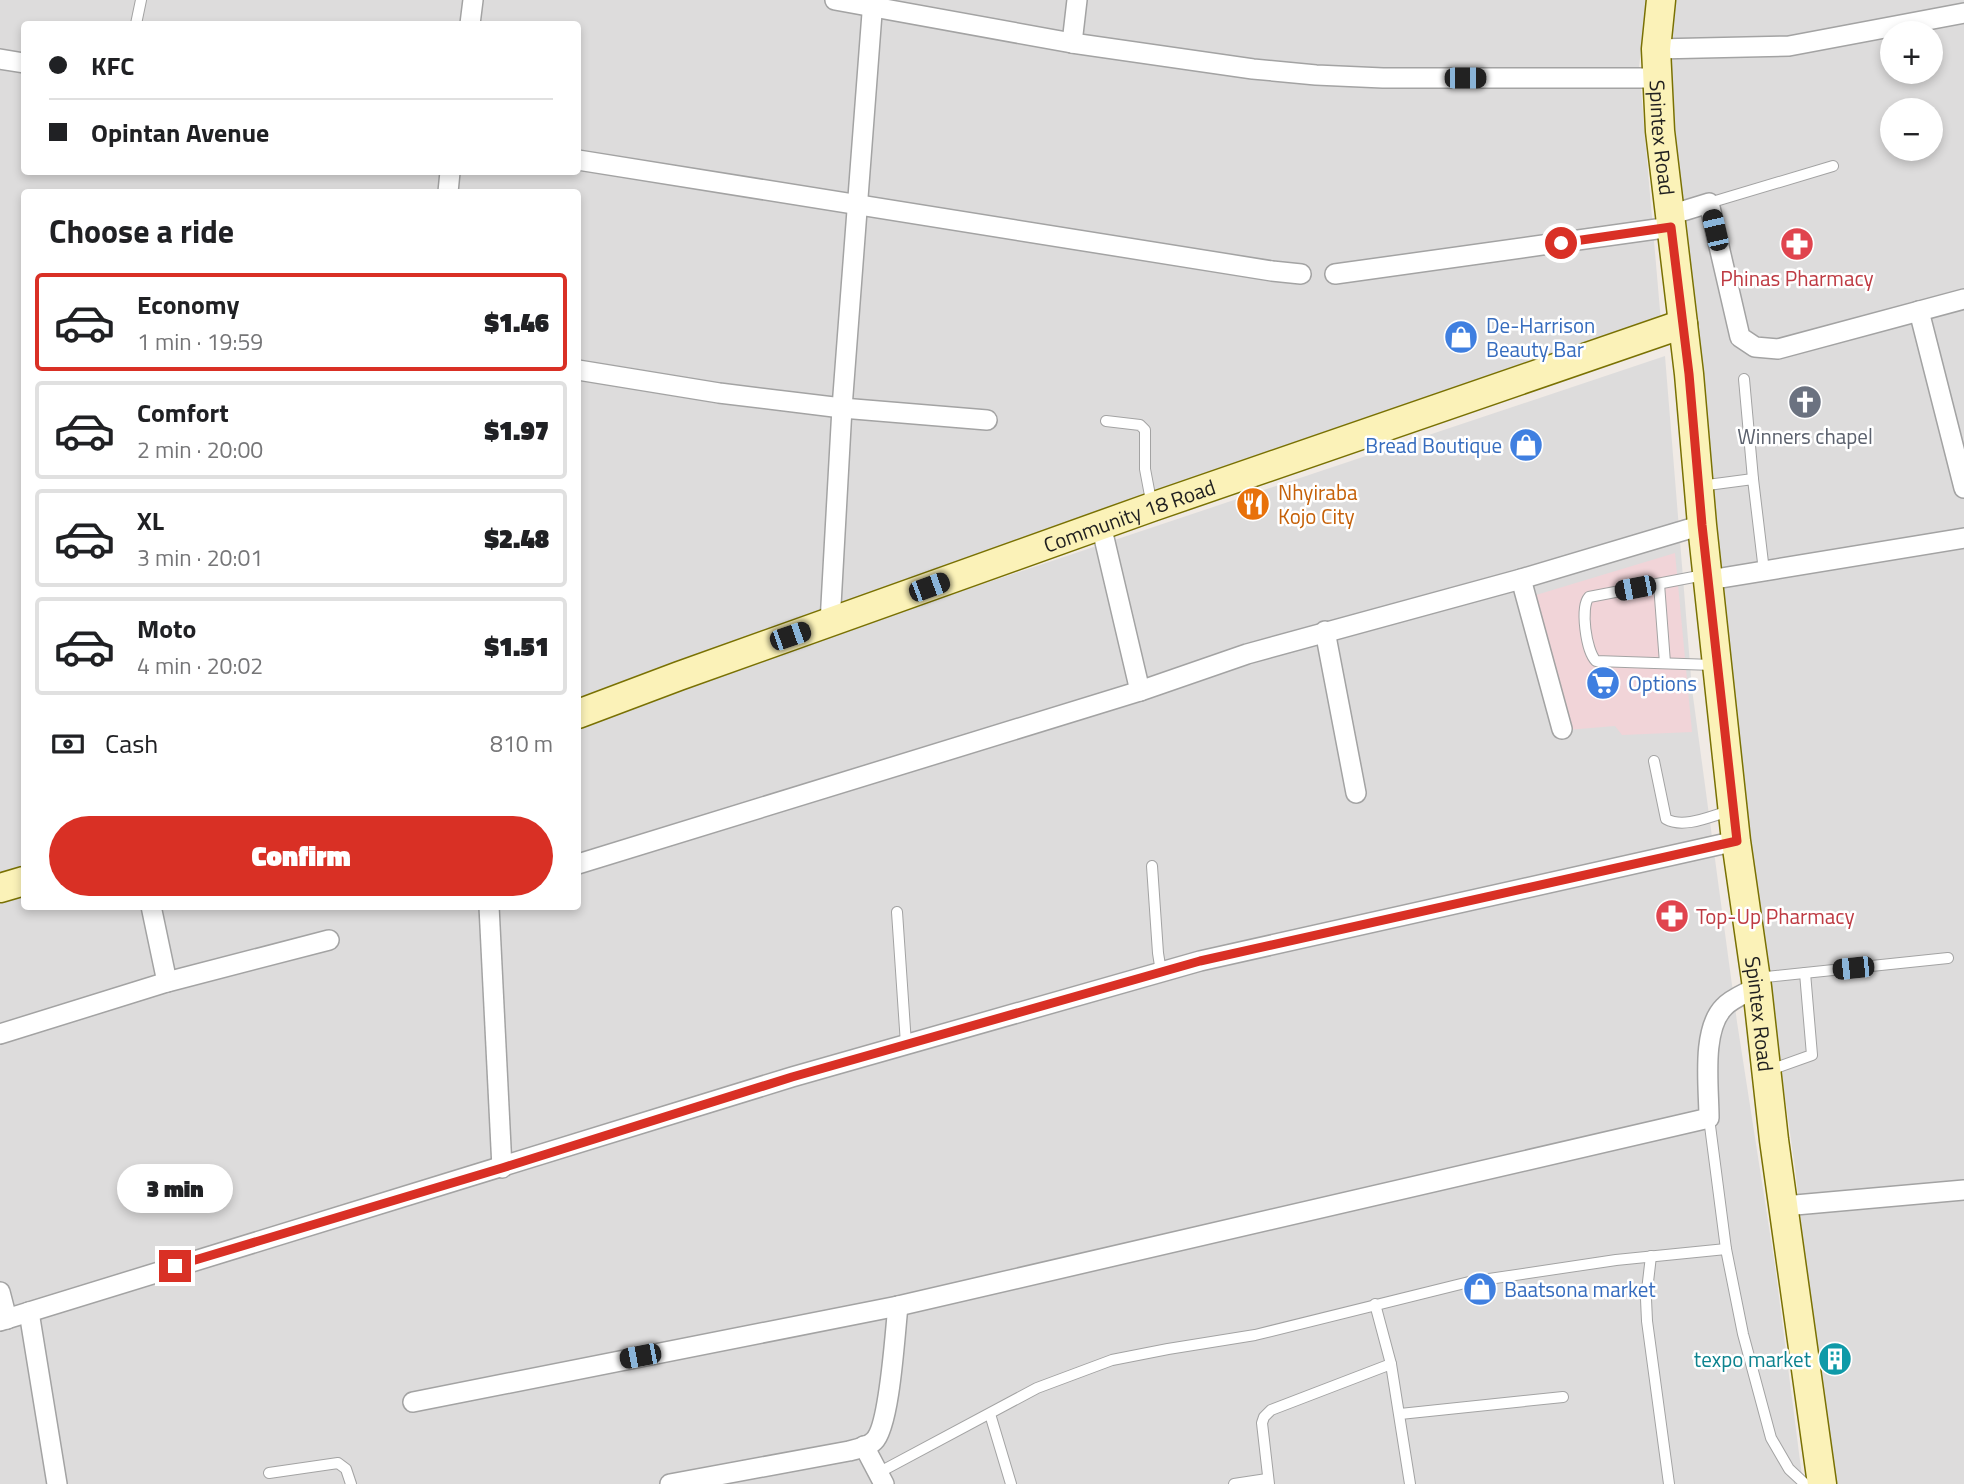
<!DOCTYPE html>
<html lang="en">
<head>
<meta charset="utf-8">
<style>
  body { margin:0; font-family:"Titillium Web",sans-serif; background:#f6f6f6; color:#202124; height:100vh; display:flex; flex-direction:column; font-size:26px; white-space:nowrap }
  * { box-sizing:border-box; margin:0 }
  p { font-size:23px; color:#757577 }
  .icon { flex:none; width:38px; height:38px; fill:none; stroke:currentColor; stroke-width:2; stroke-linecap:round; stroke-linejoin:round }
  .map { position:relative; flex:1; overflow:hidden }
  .panel { position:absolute; left:21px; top:189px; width:560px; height:721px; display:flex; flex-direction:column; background:#fff; border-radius:7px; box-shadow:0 4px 10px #0003 }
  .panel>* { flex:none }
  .guide { position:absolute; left:21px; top:21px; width:560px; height:154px; border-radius:7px; box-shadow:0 4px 10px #0003; display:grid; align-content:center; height:154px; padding:0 28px; background:#fff }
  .tools { position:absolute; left:1880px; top:21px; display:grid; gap:14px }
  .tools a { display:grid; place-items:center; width:63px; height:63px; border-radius:50%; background:#fff; box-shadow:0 4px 10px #0003; font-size:35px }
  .end { position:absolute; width:32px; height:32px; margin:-16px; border:9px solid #d93025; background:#fff; box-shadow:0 0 0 4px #fff }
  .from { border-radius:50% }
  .bubble { position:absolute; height:49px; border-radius:24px; background:#fff; box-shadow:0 4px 10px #0003; font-size:23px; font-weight:800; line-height:49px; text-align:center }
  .car { position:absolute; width:21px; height:42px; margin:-21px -10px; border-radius:9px; box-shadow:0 0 5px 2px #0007; background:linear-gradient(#222 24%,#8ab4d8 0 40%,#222 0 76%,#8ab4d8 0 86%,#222 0) }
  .guide b { display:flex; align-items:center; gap:24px; height:66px; font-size:26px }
  .guide b+b { border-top:2px solid #e0e0e0 }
  .guide i { width:18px; height:18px; background:#202124 }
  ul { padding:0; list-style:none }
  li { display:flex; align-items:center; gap:21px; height:98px; margin:0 14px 10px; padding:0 14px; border:4px solid #e0e0e0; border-radius:7px }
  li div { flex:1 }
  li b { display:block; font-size:26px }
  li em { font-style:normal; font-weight:800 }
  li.current { border-color:#d93025 }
  li>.icon { width:63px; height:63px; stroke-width:1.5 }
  h2 { padding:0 28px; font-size:32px; line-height:84px }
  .pay { display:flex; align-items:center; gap:18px; height:77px; padding:0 28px; font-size:26px }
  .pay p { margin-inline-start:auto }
  .primary-button { display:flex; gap:14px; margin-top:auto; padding:14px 28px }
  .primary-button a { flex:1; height:80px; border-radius:42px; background:#d93025; color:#fff; font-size:28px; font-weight:800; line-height:80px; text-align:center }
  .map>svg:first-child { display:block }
</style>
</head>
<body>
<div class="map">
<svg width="1964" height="1484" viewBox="0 0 1964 1484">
  <rect width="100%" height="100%" fill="#f0eae5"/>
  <g fill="#dddcdc" fill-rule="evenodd">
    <path d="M0,0H1647L1639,67L1661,322L578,702V192H24V875L0,882ZM24,24H578V172H24Z"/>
    <path d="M1669,0H1964V1484H1830L1795,1168L1730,710L1665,153ZM1892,33H1930V72H1892ZM1892,110H1930V149H1892Z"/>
    <polygon points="1665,356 1692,689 1737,1022 1775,1266 1803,1484 0,1484 0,903 24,895 24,906 578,906 578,726 923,604"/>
  </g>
  <polygon fill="#f1d4d8" points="1675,553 1692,732 1622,735 1615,726 1567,730 1536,595"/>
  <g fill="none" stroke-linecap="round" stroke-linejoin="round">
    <g stroke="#a3a3a3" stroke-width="12">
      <g id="service">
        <polyline points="136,24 141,0"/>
        <polyline points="1709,203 1833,166"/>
        <polyline points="1744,379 1753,479"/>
        <polyline points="1106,421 1140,425 1145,430 1145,469 1152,506"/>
        <polyline points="1700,486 1753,479 1764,571"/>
        <path d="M1704,575L1589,597C1580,607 1586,651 1596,661L1713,665"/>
        <polyline points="1659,584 1665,663"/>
        <path d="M1654,761L1666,819C1684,829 1711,816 1729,811"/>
        <polyline points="1152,866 1158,953 1161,972"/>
        <polyline points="897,912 906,1044"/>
        <polyline points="1757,978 1948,958"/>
        <polyline points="1770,1070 1812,1055 1805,973"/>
        <polyline points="1709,1118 1726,1249 1743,1334 1771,1438 1789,1469 1805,1484"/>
        <polyline points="1651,1256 1646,1299 1647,1321 1669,1484"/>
        <polyline points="1375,1304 1391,1364 1410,1484"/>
        <polyline points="990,1414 1011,1484"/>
        <polyline points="1400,1414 1563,1397"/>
        <polyline points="269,1473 338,1463 346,1469 351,1484"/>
        <polyline points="878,1473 1037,1388 1112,1360 1168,1349 1255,1335 1469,1282 1616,1260 1726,1249"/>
        <polyline points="1234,1484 1267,1479"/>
        <polyline points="1269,1484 1262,1423 1264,1417 1271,1410 1391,1364"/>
      </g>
    </g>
    <g stroke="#a3a3a3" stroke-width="22">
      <g id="minor">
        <polyline points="835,0 1072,43 1253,69 1316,75 1383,78 1656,78"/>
        <polyline points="470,24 473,0"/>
        <polyline points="1072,43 1077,0"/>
        <polyline points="1656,49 1789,46 1964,13"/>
        <polyline points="0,59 24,63"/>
        <polyline points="578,160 1272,271 1301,274"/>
        <polyline points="448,192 450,172"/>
        <polyline points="1670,215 1709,203 1740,337 1755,347 1778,349 1964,299"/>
        <polyline points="1335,274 1671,227"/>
        <polyline points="1919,311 1964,488"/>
        <polyline points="578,370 719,393 842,408 987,420"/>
        <polyline points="1101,525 1140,691"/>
        <polyline points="1521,579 1562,729"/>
        <polyline points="1709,580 1964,538"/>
        <polyline points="830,623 842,408 873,0"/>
        <polyline points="1325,631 1356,793"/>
        <polyline points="578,864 1140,691 1247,654 1521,579 1702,525"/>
        <polyline points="151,906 167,982"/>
        <polyline points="489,906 502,1168"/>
        <polyline points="0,1034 167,982 329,940"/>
        <polyline points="1784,1206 1964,1190"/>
        <polyline points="0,1292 7,1319"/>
        <polyline points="29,1312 57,1484"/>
        <polyline points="0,1321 792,1077 1200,961 1736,841"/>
        <path d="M413,1402L898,1306L1709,1118C1709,1087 1701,1030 1724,1007C1732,998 1747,993 1757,987"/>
        <polyline points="864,1446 884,1484"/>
        <path d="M670,1484L849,1451C857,1449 868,1447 874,1441C890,1426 895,1331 898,1306"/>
      </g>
    </g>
    <g stroke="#797103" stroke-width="31">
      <g id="secondary">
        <path id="s1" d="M1661,0L1656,49L1660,131L1689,374L1702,525L1736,841L1757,987L1774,1140L1822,1484"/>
        <path id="s2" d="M578,714L679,676L1152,507L1683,324"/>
        <polyline points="0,888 24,881"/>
      </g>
    </g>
    <use href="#service" stroke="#fff" stroke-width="10"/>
    <use href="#minor" stroke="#fff" stroke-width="19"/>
    <use href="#secondary" stroke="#fbf2b8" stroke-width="28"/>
  </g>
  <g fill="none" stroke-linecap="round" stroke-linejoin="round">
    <polyline stroke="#d93025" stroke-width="9" points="175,1266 502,1168 792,1077 1200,961 1737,841 1702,525 1689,374 1671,227 1561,243"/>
  </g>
  <defs>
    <g id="pharmacy-disc" transform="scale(1.75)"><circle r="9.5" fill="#e0444e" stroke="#fff"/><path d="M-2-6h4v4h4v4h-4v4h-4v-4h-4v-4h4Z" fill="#fff"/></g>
    <g id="shop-disc" transform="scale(1.75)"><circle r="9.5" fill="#3f7fe0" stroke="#fff"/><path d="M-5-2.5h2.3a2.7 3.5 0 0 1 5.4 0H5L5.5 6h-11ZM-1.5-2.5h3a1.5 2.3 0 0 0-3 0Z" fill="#fff"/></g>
    <g id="church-disc" transform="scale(1.75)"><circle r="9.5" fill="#6b7280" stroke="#fff"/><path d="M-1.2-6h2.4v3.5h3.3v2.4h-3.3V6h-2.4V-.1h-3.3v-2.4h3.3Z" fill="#fff"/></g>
    <g id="restaurant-disc" transform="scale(1.75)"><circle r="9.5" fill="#e8710a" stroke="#fff"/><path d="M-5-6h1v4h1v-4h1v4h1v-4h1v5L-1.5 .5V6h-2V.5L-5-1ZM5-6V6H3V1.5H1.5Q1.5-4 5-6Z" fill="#fff"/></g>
    <g id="supermarket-disc" transform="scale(1.75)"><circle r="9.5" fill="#3f7fe0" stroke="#fff"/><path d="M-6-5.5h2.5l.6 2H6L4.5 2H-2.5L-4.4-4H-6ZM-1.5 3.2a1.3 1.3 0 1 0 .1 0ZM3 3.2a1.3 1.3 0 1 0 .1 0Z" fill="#fff"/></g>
    <g id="building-disc" transform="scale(1.75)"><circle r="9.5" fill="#0f9aa8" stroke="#fff"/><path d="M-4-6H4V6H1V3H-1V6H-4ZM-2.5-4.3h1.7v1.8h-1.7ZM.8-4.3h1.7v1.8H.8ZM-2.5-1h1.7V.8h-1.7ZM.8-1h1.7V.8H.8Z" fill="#fff"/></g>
  </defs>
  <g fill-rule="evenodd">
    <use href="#pharmacy-disc" x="1797" y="244"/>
    <use href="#shop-disc" x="1461" y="337"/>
    <use href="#church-disc" x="1805" y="402"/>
    <use href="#shop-disc" x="1526" y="445"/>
    <use href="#restaurant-disc" x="1253" y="504"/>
    <use href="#supermarket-disc" x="1603" y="683"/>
    <use href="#pharmacy-disc" x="1672" y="916"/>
    <use href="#shop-disc" x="1480" y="1289"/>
    <use href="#building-disc" x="1835" y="1359"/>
  </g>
  <g text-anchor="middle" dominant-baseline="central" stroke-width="5" stroke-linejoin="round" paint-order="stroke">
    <g font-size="21" fill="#1f1f1f" stroke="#fff">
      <text stroke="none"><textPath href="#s1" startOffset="138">Spintex Road</textPath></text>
      <text stroke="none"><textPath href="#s2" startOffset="586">Community 18 Road</textPath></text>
      <text stroke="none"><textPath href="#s1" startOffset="1020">Spintex Road</textPath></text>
    </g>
    <g font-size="21" fill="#be3a42" stroke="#fff">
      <text x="1797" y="278">Phinas Pharmacy</text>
      <text x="1696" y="916" text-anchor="start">Top-Up Pharmacy</text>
    </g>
    <g font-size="21" fill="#366cbe" stroke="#fff" text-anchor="start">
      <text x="1486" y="325">De-Harrison<tspan x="1486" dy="24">Beauty Bar</tspan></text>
      <text x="1502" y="445" text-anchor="end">Bread Boutique</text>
      <text x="1628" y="683">Options</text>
      <text x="1504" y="1289">Baatsona market</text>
    </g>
    <g font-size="21" fill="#5b616d" stroke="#fff">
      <text x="1805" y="436">Winners chapel</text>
    </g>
    <g font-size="21" fill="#c56008" stroke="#fff" text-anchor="start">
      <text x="1278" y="492">Nhyiraba<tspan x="1278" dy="24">Kojo City</tspan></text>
    </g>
    <g font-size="21" fill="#0d838f" stroke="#fff" text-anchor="end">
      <text x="1811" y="1359">texpo market</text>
    </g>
  </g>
</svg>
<div class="tools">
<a>+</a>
<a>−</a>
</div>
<i class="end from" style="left:1561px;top:243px"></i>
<i class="end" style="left:175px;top:1266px"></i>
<div class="bubble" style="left:117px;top:1164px;width:116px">3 min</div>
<i class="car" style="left:1465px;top:78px;rotate:90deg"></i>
<i class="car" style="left:1715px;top:230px;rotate:347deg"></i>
<i class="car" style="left:929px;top:587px;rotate:70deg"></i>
<i class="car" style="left:1635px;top:588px;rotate:259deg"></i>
<i class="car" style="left:790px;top:636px;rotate:71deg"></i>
<i class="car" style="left:1853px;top:968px;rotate:264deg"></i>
<i class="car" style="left:640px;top:1356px;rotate:259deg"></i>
<div class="guide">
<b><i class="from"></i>KFC</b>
<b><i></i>Opintan Avenue</b>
</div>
<section class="panel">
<h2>Choose a ride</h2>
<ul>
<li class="current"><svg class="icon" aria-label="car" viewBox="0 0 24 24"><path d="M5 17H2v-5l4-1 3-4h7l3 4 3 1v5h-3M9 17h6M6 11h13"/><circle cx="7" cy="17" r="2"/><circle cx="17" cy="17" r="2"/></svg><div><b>Economy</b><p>1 min · 19:59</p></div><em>$1.46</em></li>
<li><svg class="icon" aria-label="car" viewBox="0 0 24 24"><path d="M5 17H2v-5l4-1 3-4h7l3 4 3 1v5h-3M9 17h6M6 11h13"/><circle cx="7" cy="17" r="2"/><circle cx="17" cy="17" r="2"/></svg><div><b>Comfort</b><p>2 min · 20:00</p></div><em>$1.97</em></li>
<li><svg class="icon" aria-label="car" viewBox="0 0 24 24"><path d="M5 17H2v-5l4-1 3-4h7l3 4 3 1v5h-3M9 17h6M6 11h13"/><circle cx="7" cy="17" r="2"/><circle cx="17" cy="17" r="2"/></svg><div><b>XL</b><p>3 min · 20:01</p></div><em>$2.48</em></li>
<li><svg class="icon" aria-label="car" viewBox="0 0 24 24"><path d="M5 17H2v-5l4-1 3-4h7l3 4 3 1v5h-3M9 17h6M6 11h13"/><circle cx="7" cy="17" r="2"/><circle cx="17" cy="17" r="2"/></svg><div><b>Moto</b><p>4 min · 20:02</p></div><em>$1.51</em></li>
</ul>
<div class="pay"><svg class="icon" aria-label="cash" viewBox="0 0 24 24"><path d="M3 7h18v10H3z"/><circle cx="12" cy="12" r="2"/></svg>Cash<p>810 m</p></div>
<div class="primary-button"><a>Confirm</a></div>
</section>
</div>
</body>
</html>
